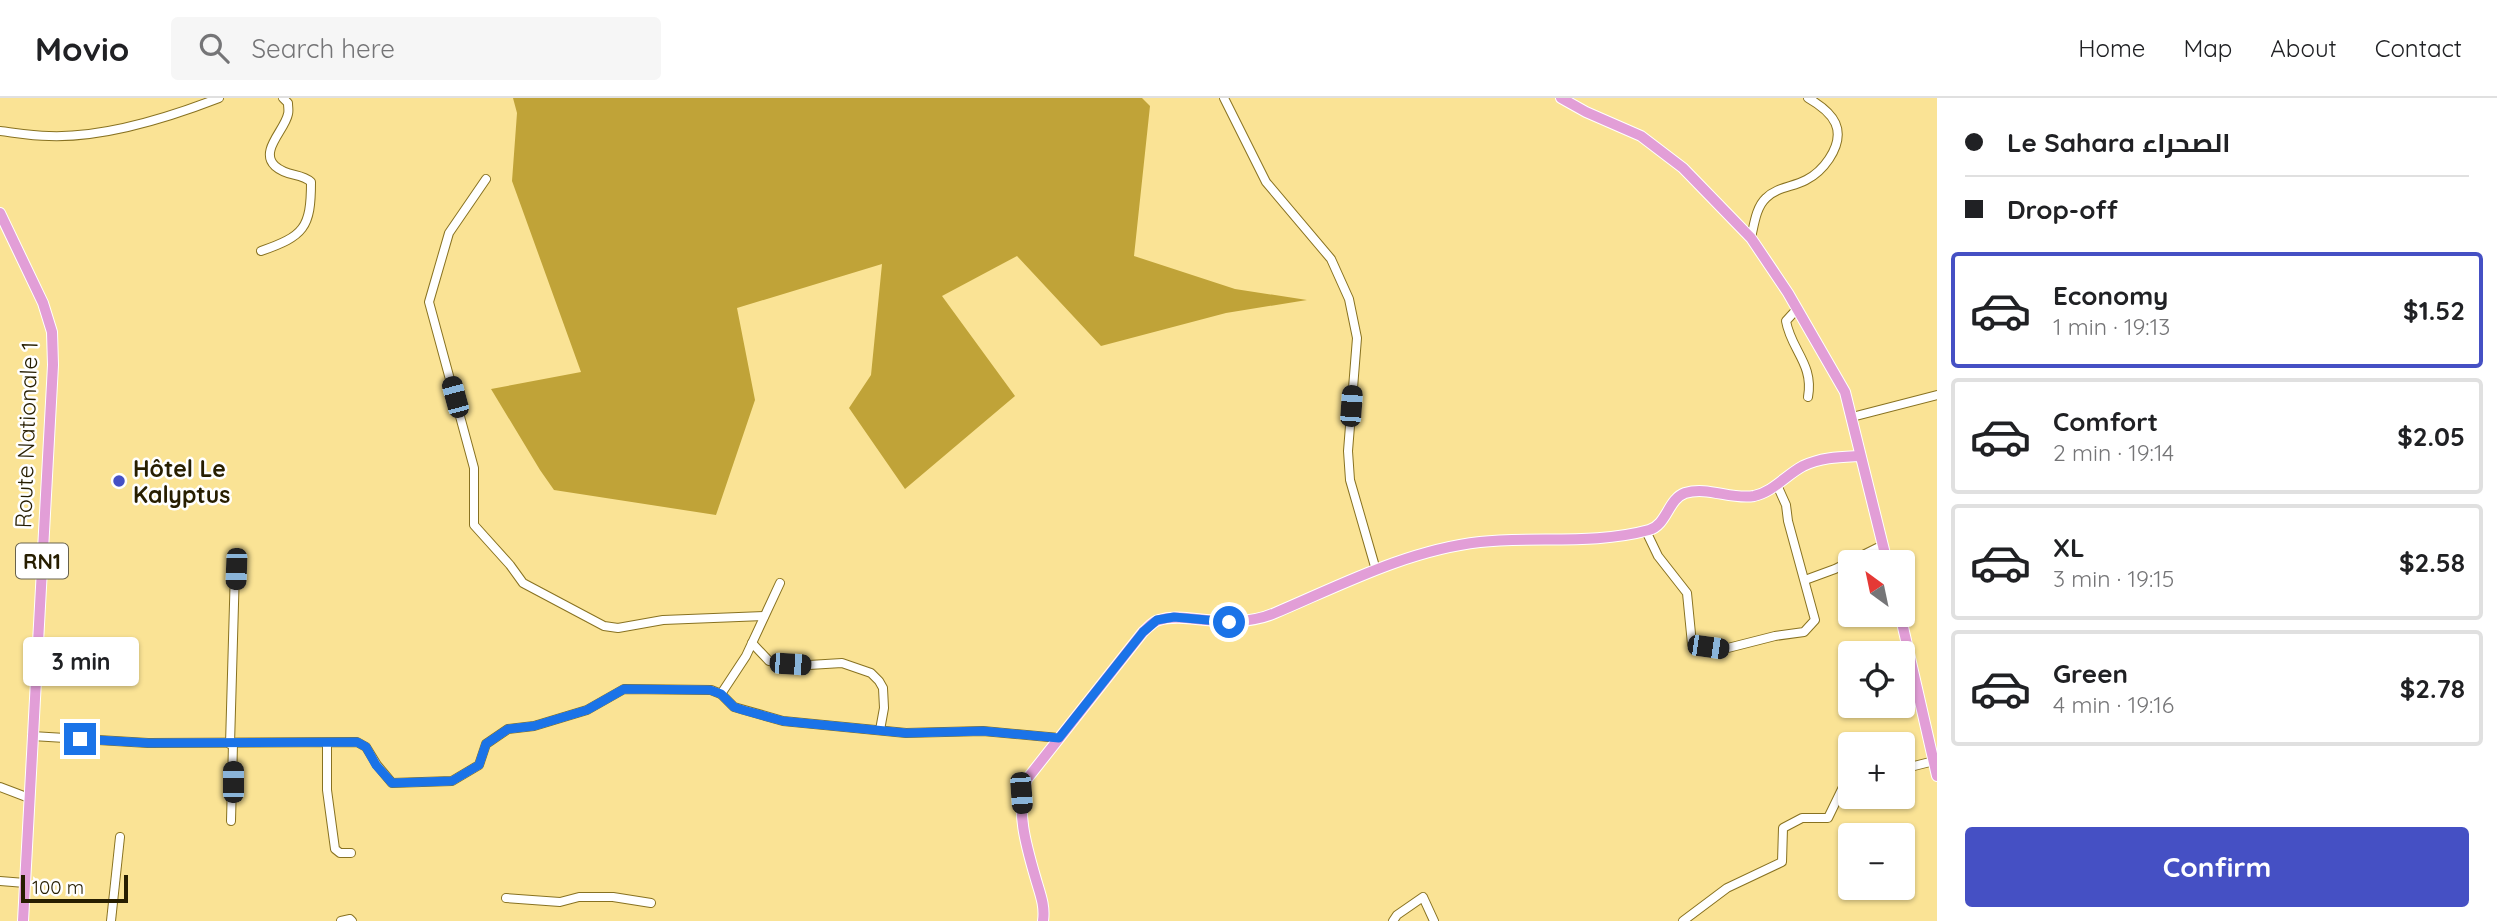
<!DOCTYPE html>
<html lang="en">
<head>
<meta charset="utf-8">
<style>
  body { margin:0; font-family:Quicksand,Cairo,sans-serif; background:#f6f6f6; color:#202124; height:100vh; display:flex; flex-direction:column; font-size:26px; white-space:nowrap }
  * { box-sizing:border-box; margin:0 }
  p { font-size:23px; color:#757577 }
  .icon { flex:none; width:38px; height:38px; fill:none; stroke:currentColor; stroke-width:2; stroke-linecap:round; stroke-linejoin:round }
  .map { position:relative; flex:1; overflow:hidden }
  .side { display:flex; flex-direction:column; background:#fff; width:560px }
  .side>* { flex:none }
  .guide { display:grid; align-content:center; height:154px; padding:0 28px; background:#fff }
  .needle { width:46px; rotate:327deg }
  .fabs { position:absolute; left:1838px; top:452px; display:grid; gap:14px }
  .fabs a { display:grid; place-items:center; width:77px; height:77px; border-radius:7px; background:#fff; box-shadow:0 2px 5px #0004; font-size:35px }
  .scale { position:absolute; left:21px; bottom:18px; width:107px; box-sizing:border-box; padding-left:7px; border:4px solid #271e00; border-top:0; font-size:19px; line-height:24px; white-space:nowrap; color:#271e00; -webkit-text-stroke:5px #fff; paint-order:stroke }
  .end { position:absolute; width:32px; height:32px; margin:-16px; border:9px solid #1a73e8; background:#fff; box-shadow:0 0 0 4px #fff }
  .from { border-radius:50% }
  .bubble { position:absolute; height:49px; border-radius:7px; background:#fff; box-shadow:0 2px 5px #0004; font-size:23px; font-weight:700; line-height:49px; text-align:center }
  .car { position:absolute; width:21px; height:42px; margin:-21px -10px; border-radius:9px; box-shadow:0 0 5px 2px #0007; background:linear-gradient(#222 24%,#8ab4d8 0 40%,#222 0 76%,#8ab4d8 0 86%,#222 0) }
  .guide b { display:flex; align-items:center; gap:24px; height:66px; font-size:26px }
  .guide b+b { border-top:2px solid #e0e0e0 }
  .guide i { width:18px; height:18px; background:#202124 }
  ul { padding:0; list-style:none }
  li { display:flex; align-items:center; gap:21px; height:116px; margin:0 14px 10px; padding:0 14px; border:4px solid #e0e0e0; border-radius:7px }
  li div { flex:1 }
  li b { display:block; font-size:26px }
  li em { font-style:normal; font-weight:700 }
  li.current { border-color:#4550c4 }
  li>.icon { width:63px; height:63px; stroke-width:1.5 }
  .button { display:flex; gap:14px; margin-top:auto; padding:14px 28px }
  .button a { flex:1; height:80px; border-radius:7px; background:#4550c4; color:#fff; font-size:28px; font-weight:700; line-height:80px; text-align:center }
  header { display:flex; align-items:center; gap:42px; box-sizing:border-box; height:98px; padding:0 35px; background:#fff; border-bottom:2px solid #e0e0e0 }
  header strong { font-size:33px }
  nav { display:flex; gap:38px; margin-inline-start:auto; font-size:24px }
  .search { width:490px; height:63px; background:#f6f6f6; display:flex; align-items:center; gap:18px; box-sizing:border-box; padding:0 24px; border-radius:7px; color:#757577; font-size:26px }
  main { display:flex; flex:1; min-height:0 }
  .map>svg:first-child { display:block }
</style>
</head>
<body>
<header>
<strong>Movio</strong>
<div class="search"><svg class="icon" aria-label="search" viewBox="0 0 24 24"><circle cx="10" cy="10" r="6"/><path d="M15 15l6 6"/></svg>Search here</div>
<nav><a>Home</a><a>Map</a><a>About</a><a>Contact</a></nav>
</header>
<main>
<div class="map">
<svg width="1937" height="823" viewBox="0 0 1937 823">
  <rect width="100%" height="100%" fill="#fae395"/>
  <polygon fill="#c0a338" points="513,0 1142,0 1150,8 1134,158 1235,191 1307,202 1226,215 1101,248 1017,158 942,198 1015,298 905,391 849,310 871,277 882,166 737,210 755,302 716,417 554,392 540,372 491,291 581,274 512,83 517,15"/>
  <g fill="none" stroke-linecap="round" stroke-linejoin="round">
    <g stroke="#887221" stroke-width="10">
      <g id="minor">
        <polyline points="1224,0 1266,84 1331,161 1349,201 1357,240 1348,353 1350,382 1376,472"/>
        <path d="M0,33C16,35 33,38 49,38C102,40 170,19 219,0"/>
        <polyline points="486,81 449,135 429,204 474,370 474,427 510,467 523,485 604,528 618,530 663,522 764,518"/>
        <path d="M1751,140C1754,127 1756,109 1766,100C1777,89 1793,89 1806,82C1816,77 1823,70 1829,61C1848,32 1834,15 1808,0"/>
        <path d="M261,153C304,138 311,130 311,84C301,75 287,79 275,68C259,53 285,32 288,16C289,13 288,9 288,5L283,0"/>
        <path d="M1797,211L1786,223C1791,252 1814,266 1808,299"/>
        <polyline points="1852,319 1937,297"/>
        <polyline points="1646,433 1658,458 1687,495 1692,546 1724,551 1775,538 1804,534 1815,522 1788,423 1786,407 1777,387"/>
        <polyline points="1805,482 1835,471 1883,447"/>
        <polyline points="752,545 769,563 809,567 842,565 871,575 879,583 883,590 884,610 880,632"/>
        <polyline points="721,596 746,558 780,485"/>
        <polyline points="32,638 148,645 357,644 366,649 377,667 392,685 452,683 479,667 486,646 508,631 534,628 587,612 624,591 711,592 721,596 734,609 783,623 906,635 983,633 1059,640"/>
        <polyline points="327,645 327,692 335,751 340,755 351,755"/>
        <polyline points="230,646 235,471"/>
        <polyline points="1902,671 1934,663"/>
        <polyline points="0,689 29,700"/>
        <polyline points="231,723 233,646"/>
        <polyline points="0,783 25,785"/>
        <polyline points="506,800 560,804 579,799 613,799 651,805"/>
        <polyline points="111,823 120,739"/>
        <polyline points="341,823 350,821 352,823"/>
        <polyline points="1393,823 1397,817 1423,799 1434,823"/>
        <polyline points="1683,823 1727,790 1782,764 1783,730 1802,720 1828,720 1844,687 1850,686"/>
      </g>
    </g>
    <g stroke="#fff" stroke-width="12">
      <g id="major">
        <polyline points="1561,0 1586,14 1641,38 1683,70 1751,140 1788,195 1845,294 1887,464"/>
        <polyline points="0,115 43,205 52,234 53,267 23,823"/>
        <polyline points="1900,516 1937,678"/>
        <path d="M1043,823C1045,809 1041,798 1037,785C1028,754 1014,711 1027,681L1143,534C1148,530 1153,523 1159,522C1172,518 1184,520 1196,521C1223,524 1250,526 1275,515C1341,487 1408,452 1480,444C1536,438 1594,447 1649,432C1667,427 1668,401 1685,395C1708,388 1731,402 1754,398C1773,394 1786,377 1803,368C1822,359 1840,359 1860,358"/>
      </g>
    </g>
    <use href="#minor" stroke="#fff" stroke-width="8"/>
    <use href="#major" stroke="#e29ed7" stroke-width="10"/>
  </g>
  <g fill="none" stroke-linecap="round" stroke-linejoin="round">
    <polyline stroke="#1a73e8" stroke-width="9" points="80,641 149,645 357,644 366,649 376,667 392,685 452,683 479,667 486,646 508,631 534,628 587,612 624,591 710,592 721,596 734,609 743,612 783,623 803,625 906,635 983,633 1059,640 1143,534 1157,522 1174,519 1229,524"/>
  </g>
  <circle fill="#4550c4" stroke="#fff" stroke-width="2.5" cx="119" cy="383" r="7"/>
  <g text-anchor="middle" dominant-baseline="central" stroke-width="5" stroke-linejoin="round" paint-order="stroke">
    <rect fill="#fff" stroke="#68624c" stroke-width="2" x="16" y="445.5" width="52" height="35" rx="5"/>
    <g font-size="21" font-weight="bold" fill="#271e00">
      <text x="42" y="463">RN1</text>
    </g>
    <g font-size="23" fill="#271e00" stroke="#fff">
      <text transform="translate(26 337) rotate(-88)">Route Nationale 1</text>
    </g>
    <g font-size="23" font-weight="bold" fill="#271e00" stroke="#fff" text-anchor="start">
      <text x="133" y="370">Hôtel Le<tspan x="133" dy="26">Kalyptus</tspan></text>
    </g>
  </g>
</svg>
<div class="fabs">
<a><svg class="needle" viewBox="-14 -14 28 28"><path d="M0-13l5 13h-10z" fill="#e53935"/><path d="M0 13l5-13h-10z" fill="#757577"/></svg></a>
<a><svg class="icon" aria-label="locate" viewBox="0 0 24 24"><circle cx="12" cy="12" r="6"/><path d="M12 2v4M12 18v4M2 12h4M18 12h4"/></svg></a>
<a>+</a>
<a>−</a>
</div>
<div class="scale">100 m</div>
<i class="end from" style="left:1229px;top:524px"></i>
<i class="end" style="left:80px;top:641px"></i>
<div class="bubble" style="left:23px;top:539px;width:116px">3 min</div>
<i class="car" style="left:455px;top:299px;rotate:345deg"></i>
<i class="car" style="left:1351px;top:308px;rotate:4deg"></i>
<i class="car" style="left:236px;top:471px;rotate:182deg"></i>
<i class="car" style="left:1708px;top:549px;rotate:98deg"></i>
<i class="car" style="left:790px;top:566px;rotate:94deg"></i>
<i class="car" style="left:233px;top:684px;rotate:0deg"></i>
<i class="car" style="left:1021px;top:695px;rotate:176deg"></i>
</div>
<section class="side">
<div class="guide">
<b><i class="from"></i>Le Sahara الصحراء</b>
<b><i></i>Drop-off</b>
</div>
<ul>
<li class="current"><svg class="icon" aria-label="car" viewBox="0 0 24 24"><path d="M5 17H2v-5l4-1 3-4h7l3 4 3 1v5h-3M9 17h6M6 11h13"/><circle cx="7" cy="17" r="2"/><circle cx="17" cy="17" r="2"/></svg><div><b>Economy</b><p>1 min · 19:13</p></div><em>$1.52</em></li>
<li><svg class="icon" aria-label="car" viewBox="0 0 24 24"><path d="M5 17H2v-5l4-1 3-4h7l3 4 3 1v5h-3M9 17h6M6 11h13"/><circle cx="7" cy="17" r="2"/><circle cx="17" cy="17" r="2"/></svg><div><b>Comfort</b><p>2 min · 19:14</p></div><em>$2.05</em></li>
<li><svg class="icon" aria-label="car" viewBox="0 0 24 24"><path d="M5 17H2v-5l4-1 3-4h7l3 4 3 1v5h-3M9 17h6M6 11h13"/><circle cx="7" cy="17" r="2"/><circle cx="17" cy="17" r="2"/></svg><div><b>XL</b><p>3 min · 19:15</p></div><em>$2.58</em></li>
<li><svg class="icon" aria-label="car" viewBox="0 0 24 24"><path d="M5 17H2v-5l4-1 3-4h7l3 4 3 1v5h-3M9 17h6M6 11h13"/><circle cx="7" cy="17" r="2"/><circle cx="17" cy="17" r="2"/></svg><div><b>Green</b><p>4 min · 19:16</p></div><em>$2.78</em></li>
</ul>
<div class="button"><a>Confirm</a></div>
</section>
</main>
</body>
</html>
